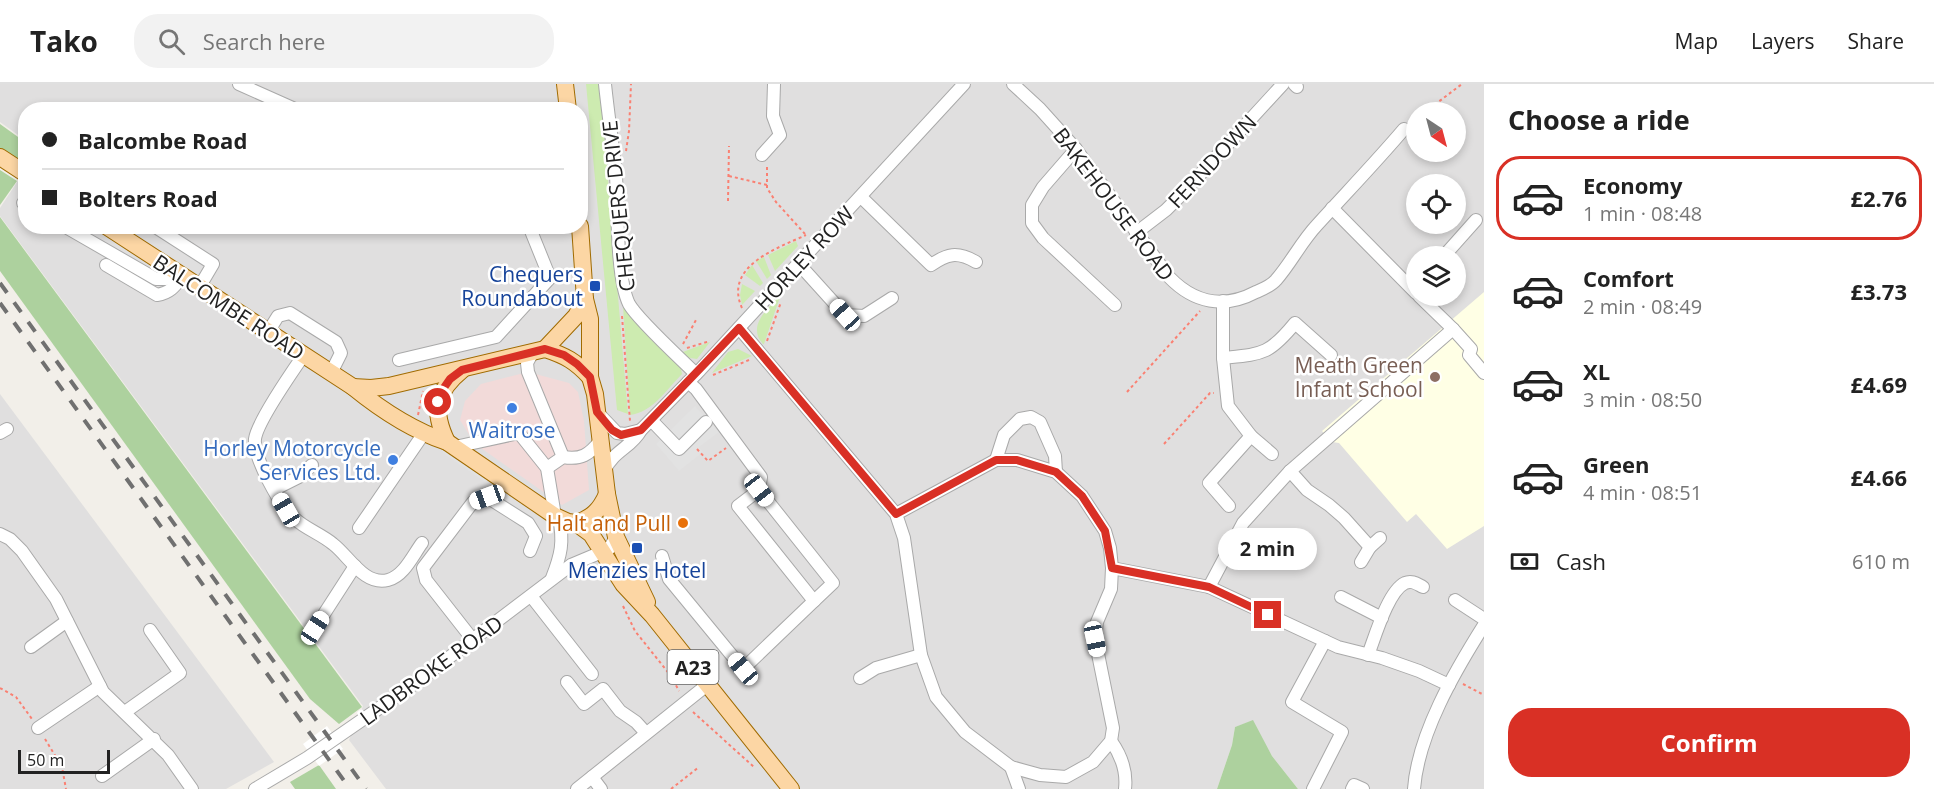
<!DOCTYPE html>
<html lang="en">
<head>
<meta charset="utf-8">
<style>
  body { margin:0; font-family:"Open Sans",sans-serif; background:#f2f2f2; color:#222; height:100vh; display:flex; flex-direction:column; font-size:22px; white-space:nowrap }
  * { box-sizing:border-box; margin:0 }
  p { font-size:20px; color:#767676 }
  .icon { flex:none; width:33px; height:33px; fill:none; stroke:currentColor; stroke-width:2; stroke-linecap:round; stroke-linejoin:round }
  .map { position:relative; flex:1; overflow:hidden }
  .sheet { display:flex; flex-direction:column; background:#fff; width:450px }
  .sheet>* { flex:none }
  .guide { position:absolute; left:18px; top:18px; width:570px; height:132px; border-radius:24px; box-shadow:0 3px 9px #0003; display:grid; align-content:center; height:132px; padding:0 24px; background:#fff }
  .needle { width:39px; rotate:144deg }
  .tools { position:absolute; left:1406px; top:18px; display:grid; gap:12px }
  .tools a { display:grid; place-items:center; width:60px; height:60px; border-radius:50%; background:#fff; box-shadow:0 3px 9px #0003; font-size:30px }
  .scale { position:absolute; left:18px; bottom:15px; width:92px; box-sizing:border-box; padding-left:6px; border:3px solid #222; border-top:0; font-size:16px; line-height:21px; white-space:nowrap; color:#222; -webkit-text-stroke:4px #fff; paint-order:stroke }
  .end { position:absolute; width:27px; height:27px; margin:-14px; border:8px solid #d93025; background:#fff; box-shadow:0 0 0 3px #fff }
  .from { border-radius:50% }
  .bubble { position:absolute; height:42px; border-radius:21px; background:#fff; box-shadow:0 3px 9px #0003; font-size:20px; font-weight:700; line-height:42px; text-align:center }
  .car { position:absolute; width:18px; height:36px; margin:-18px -9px; border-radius:8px; box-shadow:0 0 4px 2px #0007; background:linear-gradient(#fff 24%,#345 0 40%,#fff 0 76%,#345 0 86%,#fff 0) }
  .guide b { display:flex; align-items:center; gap:21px; height:57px; font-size:22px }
  .guide b+b { border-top:2px solid #e0e0e0 }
  .guide i { width:15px; height:15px; background:#222 }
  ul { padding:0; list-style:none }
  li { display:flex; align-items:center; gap:18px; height:84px; margin:0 12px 9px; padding:0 12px; border:3px solid transparent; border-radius:24px }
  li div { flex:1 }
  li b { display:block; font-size:22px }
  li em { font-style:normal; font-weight:700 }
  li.current { border-color:#d93025 }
  li>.icon { width:54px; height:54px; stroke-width:1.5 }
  h2 { padding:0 24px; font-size:27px; line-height:72px }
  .pay { display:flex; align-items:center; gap:15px; height:66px; padding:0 24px; font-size:22px }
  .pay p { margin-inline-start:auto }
  .action { display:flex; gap:12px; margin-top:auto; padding:12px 24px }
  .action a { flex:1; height:69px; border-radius:24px; background:#d93025; color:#fff; font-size:24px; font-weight:700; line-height:69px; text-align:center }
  header { display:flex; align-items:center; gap:36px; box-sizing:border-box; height:84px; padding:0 30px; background:#fff; border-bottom:2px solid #e0e0e0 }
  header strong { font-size:28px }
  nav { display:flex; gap:33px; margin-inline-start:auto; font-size:21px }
  .search { width:420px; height:54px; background:#f2f2f2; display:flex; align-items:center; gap:15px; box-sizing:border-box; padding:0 21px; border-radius:24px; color:#767676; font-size:22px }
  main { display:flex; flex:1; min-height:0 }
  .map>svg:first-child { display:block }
</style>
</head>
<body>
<header>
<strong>Tako</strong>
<div class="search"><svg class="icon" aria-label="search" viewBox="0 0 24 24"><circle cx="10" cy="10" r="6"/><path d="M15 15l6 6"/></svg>Search here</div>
<nav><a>Map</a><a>Layers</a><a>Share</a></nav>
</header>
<main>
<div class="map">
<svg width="1484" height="705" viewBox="0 0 1484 705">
  <rect width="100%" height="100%" fill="#f2efe9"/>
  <g fill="#e0dfdf" fill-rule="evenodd">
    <path d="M0,0H1484V705H1298L1272,672L1252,637L1235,643L1232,661L1217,705H386L349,656L363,622L0,132V124L25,86L26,142H580V26H26L25,56L0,38ZM1416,28H1455V68H1416ZM1416,100H1455V140H1416ZM1416,172H1455V212H1416Z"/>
    <polygon points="0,310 149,510 274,678 226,705 0,705"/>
  </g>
  <polygon fill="#f2dad9" points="528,288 569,299 578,308 584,337 589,406 562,421 481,364 475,360 460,336 465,317 481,300"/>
  <polygon fill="#ffffe5" points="1484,208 1484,442 1447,465 1416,430 1407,438 1339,359 1332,358 1322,347"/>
  <g fill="#cdebb0">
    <polygon points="586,0 600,0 628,330 617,326"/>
    <polygon points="796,157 798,162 775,187 768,171"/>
    <polygon points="764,173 771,191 767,195 756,177"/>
    <polygon points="752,181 763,199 760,202 745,191"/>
    <polygon points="742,200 755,207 742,221 740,211"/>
    <path d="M781,210L764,260H763C746,241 769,224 781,210Z"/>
    <path d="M623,222L680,280L682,290C667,305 653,328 630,331Z"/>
    <polygon points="710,258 697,275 690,274 680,269"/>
    <polygon points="738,265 752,272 712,289 728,268"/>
  </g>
  <g fill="#add19e">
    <polygon points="0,40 25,58 25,83 0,66"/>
    <polygon points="0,86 17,97 0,121"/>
    <polygon points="0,133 362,623 339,640 310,615 0,187"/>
    <polygon points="1253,636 1272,672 1298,705 1217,705 1232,661 1235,643"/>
    <polygon points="319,681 336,705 295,705 290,698"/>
  </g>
  <g fill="#e2e2e2">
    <polygon points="695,322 719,348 699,363 703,368 679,387 656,360"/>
    <polygon points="443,363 490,396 485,398 443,369"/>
  </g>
  <polygon fill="#fff" points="327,642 343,665 319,682 303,660"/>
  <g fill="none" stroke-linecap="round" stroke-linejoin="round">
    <g stroke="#a9a9a9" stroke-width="14">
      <g id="minor">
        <polyline points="239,0 297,26"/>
        <path d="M605,0C608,30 613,61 616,92C618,124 616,193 629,220C638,236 681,275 696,290"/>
        <path d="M1013,0L1040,25L1076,65L1169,193C1194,219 1224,225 1256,208C1263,205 1271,202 1276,196C1291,179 1301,158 1317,141C1346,109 1376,78 1404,45"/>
        <polyline points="1294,0 1297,3"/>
        <polyline points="1076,65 1043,103 1032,121 1032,139 1043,154 1115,221"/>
        <polyline points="762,71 780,51 773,32 774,0"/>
        <path d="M861,113L931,181C947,170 957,167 976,178"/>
        <polyline points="23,119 26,120"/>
        <polyline points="1332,124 1416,209"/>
        <polyline points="64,142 156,195 166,195 175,187"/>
        <polyline points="154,142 213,180 200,202"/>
        <polyline points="1136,149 1166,126 1183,109 1283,0"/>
        <polyline points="1444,172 1476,136"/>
        <polyline points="798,179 845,231 864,232 892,214"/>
        <path d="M106,181L157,211C170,209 175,202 183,192"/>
        <polyline points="1223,217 1223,274 1228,322 1251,352 1272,370"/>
        <polyline points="739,244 896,430 904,454 921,571 936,613 965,648 1011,683 1040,691 1066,693 1093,678 1111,657 1113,644 1095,555 1097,538 1111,505 1112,484 1110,464 1105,447 1082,412 1056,388 1017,376 996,376 896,430"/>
        <polyline points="1453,245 1471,265 1469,271 1484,289"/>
        <polyline points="268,248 278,232 290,229 336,258 341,269 331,289"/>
        <polyline points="533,268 527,279 528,288 563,373"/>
        <path d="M303,272C292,288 257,338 255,355C253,373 281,424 295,435C306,445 321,450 333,460C349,472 364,502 388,496C404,492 413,471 422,459"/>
        <path d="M1223,274C1262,270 1269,271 1295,239L1331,271"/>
        <polyline points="399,276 496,253 550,194 529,142"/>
        <polyline points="688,298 696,305 761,393 759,406 833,499 814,517 738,422 759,406"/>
        <polyline points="597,328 617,349 625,350 641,346"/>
        <polyline points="652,337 679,365 706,338"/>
        <polyline points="0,349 7,345"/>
        <polyline points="455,363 519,349 547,384 555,432"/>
        <polyline points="996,376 1004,351 1020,335 1031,333 1040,338 1055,372 1056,388"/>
        <path d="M547,384L563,373C581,376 589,371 600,357"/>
        <path d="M604,387C614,366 631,364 641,346L700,286L964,0"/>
        <polyline points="1290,387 1307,406 1329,421 1344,434 1370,463 1361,478"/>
        <polyline points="275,405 299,393 312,381"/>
        <polyline points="1229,422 1209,399 1251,352"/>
        <polyline points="359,444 424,349"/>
        <polyline points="0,450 10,455 22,467 56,515 103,608 168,671 192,705"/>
        <polyline points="1370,463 1380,454"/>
        <polyline points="662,472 669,495 743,585 814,517"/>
        <polyline points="1112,484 1209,503 1338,563 1382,574 1419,587 1449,601"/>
        <path d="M552,494C561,471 564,458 559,434"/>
        <polyline points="1209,503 1243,439 1290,387 1453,245 1419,212"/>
        <polyline points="531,512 592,590"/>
        <polyline points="1341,513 1382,534"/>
        <polyline points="1455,516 1484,535"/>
        <polyline points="315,544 355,482"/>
        <polyline points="473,556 426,496 423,484 473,418 487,413 528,439 536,452 530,467"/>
        <polyline points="31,563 67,537"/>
        <path d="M1368,571C1375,553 1388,507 1405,499C1412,496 1417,500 1423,503"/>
        <polyline points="860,594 876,584 921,571"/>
        <polyline points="567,598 584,620 603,605 620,627 636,638 646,649"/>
        <polyline points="125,628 180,589 150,546"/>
        <polyline points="38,644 100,602"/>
        <path d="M1111,657C1121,671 1127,688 1125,705"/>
        <polyline points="1011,683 1019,705"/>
        <polyline points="102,692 154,655"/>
        <polyline points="592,693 601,705"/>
        <polyline points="255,705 307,674 414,600 571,481 609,465 616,453"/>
        <polyline points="577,705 707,601"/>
        <polyline points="1313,705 1342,648 1292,618 1325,557"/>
        <polyline points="1352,705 1354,701 1363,705"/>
        <path d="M1414,705C1418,650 1455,587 1484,541"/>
      </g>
    </g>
    <g stroke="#a06b00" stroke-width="18">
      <g id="major">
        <polyline points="565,0 568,26"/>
        <polyline points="0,73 26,90"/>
        <path d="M106,142L353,303C380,325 414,347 447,358L555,432L568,438L576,439L591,450L623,500L652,531L791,705"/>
        <polyline points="580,142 585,215 590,235 590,293 595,310 607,410 616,453 647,518"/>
        <polyline points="545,265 576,232 585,215"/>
        <path d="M353,303L371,304L389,302L545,265C566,272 575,277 590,293"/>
        <path d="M447,358C432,327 435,308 462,286"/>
        <path d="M576,439C592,434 600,426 607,410"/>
      </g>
    </g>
    <g stroke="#fa8072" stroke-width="2" stroke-dasharray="3 3" stroke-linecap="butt">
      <polyline points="1425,28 1462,0"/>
      <polyline points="626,67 629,47 631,0"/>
      <polyline points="767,83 767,104 776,118 805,150"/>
      <polyline points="729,92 767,101"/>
      <polyline points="728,117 729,62"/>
      <path d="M742,224C723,182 778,164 806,151"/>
      <polyline points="622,232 630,337"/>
      <polyline points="767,257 781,218"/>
      <polyline points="683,260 696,236"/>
      <polyline points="687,264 710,257"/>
      <polyline points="713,291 749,276"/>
      <polyline points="1127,308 1200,227"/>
      <polyline points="418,331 423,307"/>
      <polyline points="1164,360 1210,309 1214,309"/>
      <polyline points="697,365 708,377 726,364"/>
      <polyline points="623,522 635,547 671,592 679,607"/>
      <polyline points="1463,600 1484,611"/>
      <polyline points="0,604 16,613 32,635"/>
      <polyline points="693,628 754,683"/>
      <polyline points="45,655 62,683 66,705"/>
      <polyline points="671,705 699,683"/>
    </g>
    <use href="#minor" stroke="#fff" stroke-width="12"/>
    <use href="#major" stroke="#fcd6a4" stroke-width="16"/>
    <g stroke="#707070" stroke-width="4" stroke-dasharray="12 12" stroke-linecap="butt">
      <polyline points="0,199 366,705"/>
      <polyline points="0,219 350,705"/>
    </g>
  </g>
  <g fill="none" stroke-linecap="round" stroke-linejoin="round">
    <polyline stroke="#d93025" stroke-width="8" points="438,318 441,308 450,295 462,286 545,265 564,271 577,280 590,293 597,328 612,346 621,351 641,346 739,244 896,430 996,376 1017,376 1056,388 1082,412 1105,447 1112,484 1209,503 1268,531"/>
  </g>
  <g fill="#1a4fb4" stroke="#fff" stroke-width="2">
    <rect x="589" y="196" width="12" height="12" rx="3"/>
    <rect x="631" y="458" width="12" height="12" rx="3"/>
  </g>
  <circle fill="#8d6e63" stroke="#fff" stroke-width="2" cx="1435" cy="293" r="6"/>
  <g fill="#3f7fe0" stroke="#fff" stroke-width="2">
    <circle cx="512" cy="324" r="6"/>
    <circle cx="393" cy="376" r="6"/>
  </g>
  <circle fill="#e8710a" stroke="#fff" stroke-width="2" cx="683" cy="439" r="6"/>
  <g text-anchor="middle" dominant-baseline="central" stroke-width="5" stroke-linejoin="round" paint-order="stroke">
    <rect fill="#fff" stroke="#646464" stroke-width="1.5" x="667.5" y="566" width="51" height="34" rx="4.5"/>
    <g font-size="20" font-weight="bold" fill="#222">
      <text x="693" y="583">A23</text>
    </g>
    <g font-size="21" fill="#222" stroke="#fff">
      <text transform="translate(1212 77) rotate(-47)">FERNDOWN</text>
      <text transform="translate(1114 120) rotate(53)">BAKEHOUSE ROAD</text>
      <text transform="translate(618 122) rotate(-96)">CHEQUERS DRIVE</text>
      <text transform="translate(804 174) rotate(-47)">HORLEY ROW</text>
      <text transform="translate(229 223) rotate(33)">BALCOMBE ROAD</text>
      <text transform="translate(431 586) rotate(-36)">LADBROKE ROAD</text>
    </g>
    <g font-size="21" fill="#164399" stroke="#fff" text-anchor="end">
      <text x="583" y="190">Chequers<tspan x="583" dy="24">Roundabout</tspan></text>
      <text x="637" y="486" text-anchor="middle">Menzies Hotel</text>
    </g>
    <g font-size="21" fill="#785e54" stroke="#fff" text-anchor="end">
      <text x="1423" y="281">Meath Green<tspan x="1423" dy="24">Infant School</tspan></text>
    </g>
    <g font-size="21" fill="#366cbe" stroke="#fff">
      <text x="512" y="346">Waitrose</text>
      <text x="381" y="364" text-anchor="end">Horley Motorcycle<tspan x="381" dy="24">Services Ltd.</tspan></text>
    </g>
    <g font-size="21" fill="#c56008" stroke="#fff" text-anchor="end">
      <text x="671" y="439">Halt and Pull</text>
    </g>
  </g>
</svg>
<div class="tools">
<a><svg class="needle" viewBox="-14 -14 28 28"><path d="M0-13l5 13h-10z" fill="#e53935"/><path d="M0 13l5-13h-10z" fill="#767676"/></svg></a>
<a><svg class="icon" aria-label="locate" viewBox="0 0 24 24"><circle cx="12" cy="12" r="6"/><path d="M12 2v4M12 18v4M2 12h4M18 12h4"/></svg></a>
<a><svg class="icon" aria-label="layers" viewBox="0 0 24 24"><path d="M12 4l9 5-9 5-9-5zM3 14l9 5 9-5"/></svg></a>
</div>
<div class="scale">50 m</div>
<i class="end from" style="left:438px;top:318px"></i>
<i class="end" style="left:1268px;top:531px"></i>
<div class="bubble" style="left:1218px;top:444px;width:99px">2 min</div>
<i class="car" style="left:845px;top:231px;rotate:318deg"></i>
<i class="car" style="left:759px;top:406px;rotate:142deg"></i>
<i class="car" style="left:487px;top:413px;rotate:250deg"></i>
<i class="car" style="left:286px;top:426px;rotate:330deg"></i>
<i class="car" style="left:315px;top:544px;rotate:33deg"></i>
<i class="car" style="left:1095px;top:555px;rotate:168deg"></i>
<i class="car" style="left:743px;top:585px;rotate:320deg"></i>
<div class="guide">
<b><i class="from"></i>Balcombe Road</b>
<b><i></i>Bolters Road</b>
</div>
</div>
<section class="sheet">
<h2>Choose a ride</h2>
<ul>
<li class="current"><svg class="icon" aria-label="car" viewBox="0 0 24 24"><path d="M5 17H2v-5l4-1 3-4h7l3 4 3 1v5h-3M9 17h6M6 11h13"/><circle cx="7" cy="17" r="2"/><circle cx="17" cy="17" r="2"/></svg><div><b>Economy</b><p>1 min · 08:48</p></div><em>£2.76</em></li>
<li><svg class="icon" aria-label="car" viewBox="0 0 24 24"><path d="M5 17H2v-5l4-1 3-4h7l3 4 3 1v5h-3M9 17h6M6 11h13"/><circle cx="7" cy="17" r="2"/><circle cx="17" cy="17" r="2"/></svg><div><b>Comfort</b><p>2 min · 08:49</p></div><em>£3.73</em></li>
<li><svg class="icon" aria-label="car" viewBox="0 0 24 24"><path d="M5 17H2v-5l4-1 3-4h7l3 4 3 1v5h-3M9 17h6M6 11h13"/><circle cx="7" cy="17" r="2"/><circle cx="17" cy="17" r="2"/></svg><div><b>XL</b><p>3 min · 08:50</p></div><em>£4.69</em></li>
<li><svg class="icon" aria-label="car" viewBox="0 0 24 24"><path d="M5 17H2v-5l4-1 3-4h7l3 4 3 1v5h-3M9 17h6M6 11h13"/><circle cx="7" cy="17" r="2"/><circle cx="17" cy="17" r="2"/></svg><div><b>Green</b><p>4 min · 08:51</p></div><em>£4.66</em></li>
</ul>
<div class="pay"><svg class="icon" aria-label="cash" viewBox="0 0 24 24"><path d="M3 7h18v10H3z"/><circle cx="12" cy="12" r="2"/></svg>Cash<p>610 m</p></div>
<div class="action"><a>Confirm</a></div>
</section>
</main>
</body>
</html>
